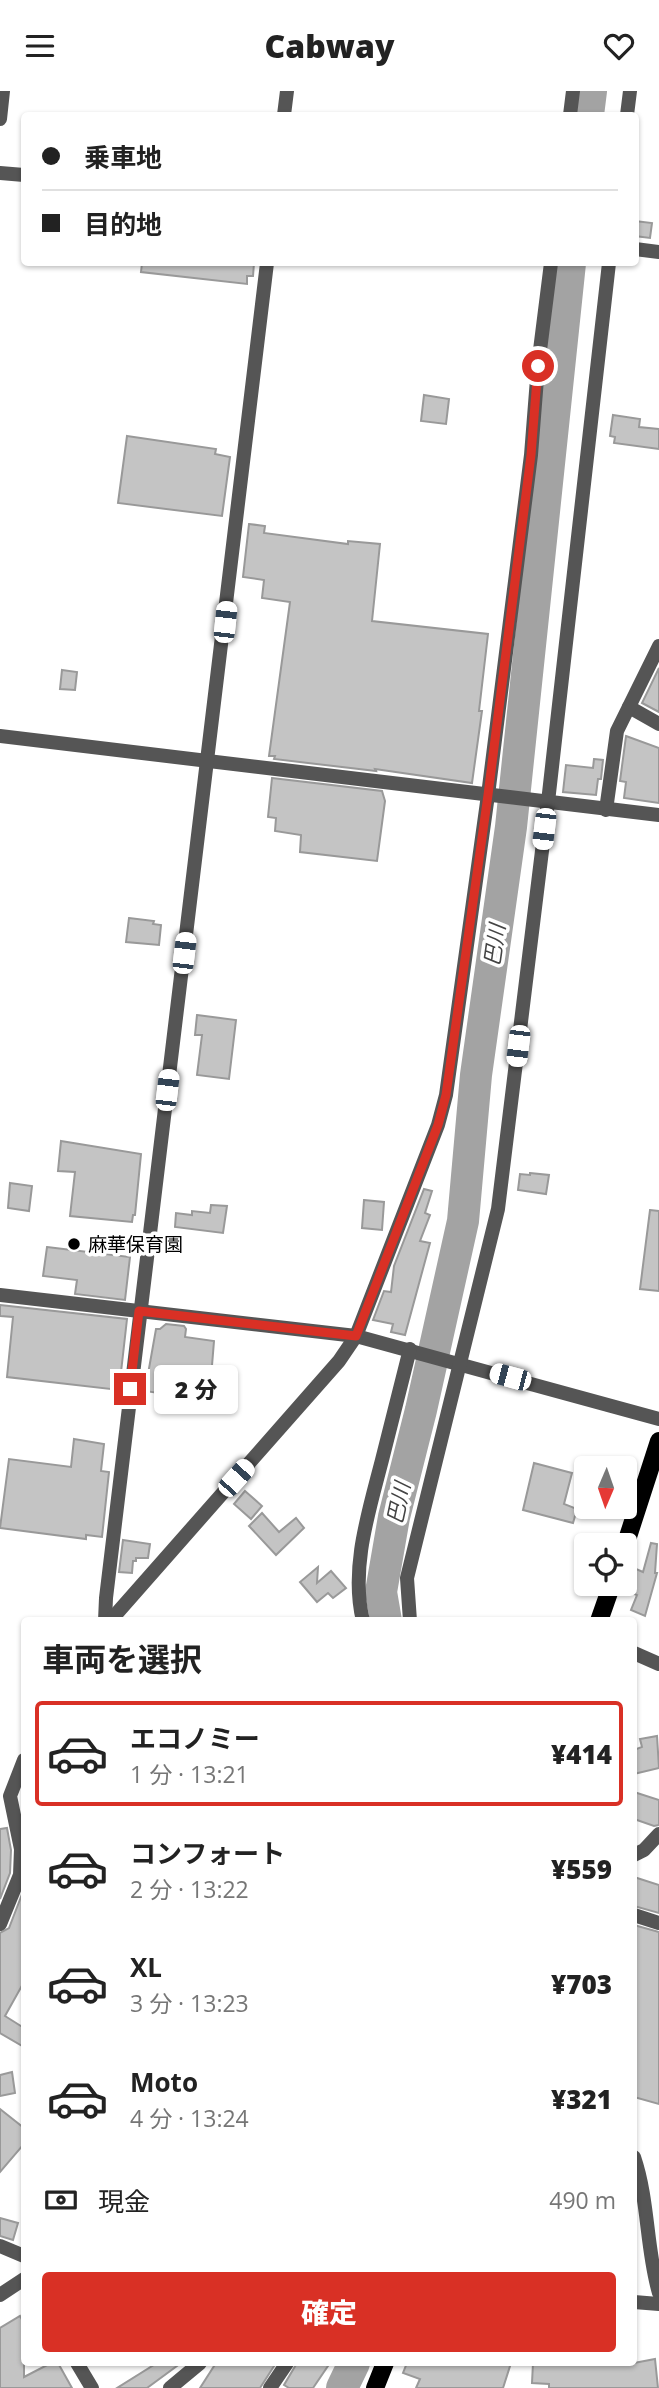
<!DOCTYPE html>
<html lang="ja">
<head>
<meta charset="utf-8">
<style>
  body { margin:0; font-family:"Open Sans","Noto Sans JP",sans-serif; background:#f2f2f2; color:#222; height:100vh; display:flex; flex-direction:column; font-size:26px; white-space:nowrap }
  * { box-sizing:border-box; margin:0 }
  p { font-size:23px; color:#767676 }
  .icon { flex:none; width:38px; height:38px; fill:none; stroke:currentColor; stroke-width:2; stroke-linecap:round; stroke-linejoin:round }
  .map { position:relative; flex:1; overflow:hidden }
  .panel { position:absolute; left:21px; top:1526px; width:616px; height:749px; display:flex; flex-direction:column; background:#fff; border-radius:7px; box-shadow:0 2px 5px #0004 }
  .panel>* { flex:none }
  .top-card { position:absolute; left:21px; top:21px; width:618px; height:154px; border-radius:7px; box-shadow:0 2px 5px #0004; display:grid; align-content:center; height:154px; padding:0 21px; background:#fff }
  .needle { width:46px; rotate:182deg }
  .tools { position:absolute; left:574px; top:1365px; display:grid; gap:14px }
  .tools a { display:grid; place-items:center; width:63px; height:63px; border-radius:7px; background:#fff; box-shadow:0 2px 5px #0004; font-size:35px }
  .end { position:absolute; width:32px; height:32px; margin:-16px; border:9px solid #d93025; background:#fff; box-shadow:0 0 0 4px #fff }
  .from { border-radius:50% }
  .bubble { position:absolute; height:49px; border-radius:7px; background:#fff; box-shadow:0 2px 5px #0004; font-size:23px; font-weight:800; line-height:49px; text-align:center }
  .car { position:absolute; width:21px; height:42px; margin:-21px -10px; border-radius:9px; box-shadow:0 0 5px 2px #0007; background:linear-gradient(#fff 24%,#345 0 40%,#fff 0 76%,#345 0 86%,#fff 0) }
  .top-card b { display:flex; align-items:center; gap:24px; height:66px; font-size:26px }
  .top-card b+b { border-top:2px solid #e0e0e0 }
  .top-card i { width:18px; height:18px; background:#222 }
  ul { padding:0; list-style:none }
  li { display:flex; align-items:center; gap:21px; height:105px; margin:0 14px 10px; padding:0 7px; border:4px solid transparent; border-radius:7px }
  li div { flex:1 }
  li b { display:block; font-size:26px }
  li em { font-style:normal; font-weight:800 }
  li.selected { border-color:#d93025 }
  li>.icon { width:63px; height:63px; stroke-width:1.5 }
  h2 { padding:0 21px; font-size:32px; line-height:84px }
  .pay { display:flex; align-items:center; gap:18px; height:77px; padding:0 21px; font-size:26px }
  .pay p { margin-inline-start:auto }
  .button { display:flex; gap:14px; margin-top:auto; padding:14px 21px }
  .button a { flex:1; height:80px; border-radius:7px; background:#d93025; color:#fff; font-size:28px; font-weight:800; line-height:80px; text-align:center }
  header { display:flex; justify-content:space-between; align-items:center; height:91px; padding:0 21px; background:#fff; font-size:32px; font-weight:800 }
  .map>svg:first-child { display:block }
</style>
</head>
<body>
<header><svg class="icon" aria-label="menu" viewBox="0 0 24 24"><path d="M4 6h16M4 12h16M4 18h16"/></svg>Cabway<svg class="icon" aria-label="heart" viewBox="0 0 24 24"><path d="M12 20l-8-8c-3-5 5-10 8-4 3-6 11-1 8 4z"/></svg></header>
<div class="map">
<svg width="659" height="2297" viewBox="0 0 659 2297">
  <rect width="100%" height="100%" fill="#fff"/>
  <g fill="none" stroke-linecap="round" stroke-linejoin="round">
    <g stroke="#a3a3a3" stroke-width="32">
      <polyline points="588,24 591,0"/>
      <polyline points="386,1530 381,1501 394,1426 421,1319 463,1130 476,984 511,736 570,172"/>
      <polyline points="342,2297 354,2272"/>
    </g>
  </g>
  <g fill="#c4c4c4" stroke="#999" stroke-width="2">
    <polygon points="635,130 652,132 650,147 635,145"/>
    <polygon points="142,172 254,172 253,185 247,185 247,193 141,181"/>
    <polygon points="424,304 449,308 446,333 421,330"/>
    <polygon points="613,324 640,328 639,336 659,338 659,358 614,352 615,346 610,345"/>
    <polygon points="127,345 216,358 215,363 230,366 222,425 118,412"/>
    <polygon points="249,433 265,435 264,442 348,453 348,450 380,453 372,530 488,543 479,620 482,620 472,692 375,678 376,680 274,668 275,665 269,665 290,511 262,507 264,489 243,486"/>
    <polygon points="659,577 659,621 642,612"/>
    <polygon points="62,579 77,581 75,599 60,598"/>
    <polygon points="626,645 659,657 659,712 624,707 626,691 620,690"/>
    <polygon points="594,668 603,669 601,688 598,688 596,704 563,701 566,674 593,677"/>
    <polygon points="272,687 382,700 385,710 377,770 300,761 301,744 275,740 276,727 268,726"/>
    <polygon points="129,827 154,830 153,833 161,834 159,854 126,851"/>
    <polygon points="197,924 236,929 229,988 197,984 202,944 195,944"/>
    <polygon points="61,1050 141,1063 135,1124 133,1124 132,1131 70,1125 75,1081 58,1080"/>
    <polygon points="530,1082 549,1084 546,1103 518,1099 520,1083 530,1084"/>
    <polygon points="10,1092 32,1095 29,1120 8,1117"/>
    <polygon points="424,1098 432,1100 425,1122 430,1124 420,1150 430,1152 405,1244 391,1241 393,1233 373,1229 384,1200 391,1201 394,1175"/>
    <polygon points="364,1109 384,1111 382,1139 362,1137"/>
    <polygon points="211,1114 227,1115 223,1142 175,1136 176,1122 192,1124 192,1120 210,1122"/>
    <polygon points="650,1119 659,1120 659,1200 640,1198"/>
    <polygon points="47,1156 130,1166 125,1209 75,1203 77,1189 43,1185"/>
    <polygon points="0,1214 127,1228 119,1299 7,1286 13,1226 0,1225"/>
    <polygon points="166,1233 184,1235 186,1238 185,1246 214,1250 209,1311 159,1304 159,1302 145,1300 156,1238 160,1238"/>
    <polygon points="74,1348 104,1353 101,1380 109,1381 102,1446 86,1444 86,1448 0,1437 9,1368 71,1376"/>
    <polygon points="534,1372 572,1382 564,1413 577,1418 573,1432 523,1419"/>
    <polygon points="245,1400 262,1415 251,1428 234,1413"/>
    <polygon points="262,1422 279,1441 296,1427 304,1437 276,1464 249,1435"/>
    <polygon points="123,1449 150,1453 148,1467 136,1467 136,1470 133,1470 132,1482 119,1481"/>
    <polygon points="651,1452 657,1453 655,1482 657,1482 645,1525 631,1519 637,1504 626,1500 634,1477 643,1481"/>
    <polygon points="318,1476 317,1492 331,1480 346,1497 333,1507 328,1502 317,1511 300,1491"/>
    <polygon points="657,1645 659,1677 634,1683 634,1659 642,1656 640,1648"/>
    <polygon points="634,1701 659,1709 659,1734 654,1735 634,1728"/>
    <polygon points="7,1737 11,1759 10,1782 0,1808 0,1738"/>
    <polygon points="634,1786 659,1794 659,1822 634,1815"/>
    <polygon points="24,1798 24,1891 5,1925 24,1937 24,1956 0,1942 0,1842 9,1837"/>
    <polygon points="634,1834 659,1841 659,2013 634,2006"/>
    <polygon points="12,1981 15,2002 0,2005 0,1984"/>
    <polygon points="0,2018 24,2037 24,2053 0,2081"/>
    <polygon points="0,2127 18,2132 13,2149 0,2145"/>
    <polygon points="20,2225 24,2232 24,2286 51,2272 58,2272 72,2297 0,2297 0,2237"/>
    <polygon points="655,2268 658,2297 549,2297 549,2293 532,2292 533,2272 634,2272"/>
    <polygon points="157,2272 181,2272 147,2297 117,2297"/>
    <polygon points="216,2272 276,2272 260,2297 200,2297"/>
    <polygon points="297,2272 296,2272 330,2272 313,2297 289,2297 284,2294"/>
    <polygon points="407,2272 511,2272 503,2297 416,2297 420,2288 403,2282"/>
  </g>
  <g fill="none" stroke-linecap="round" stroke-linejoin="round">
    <g stroke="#555" stroke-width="14">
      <polyline points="284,24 287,0"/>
      <polyline points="570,24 573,0"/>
      <polyline points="627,24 630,0"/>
      <polyline points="0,28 3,0"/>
      <polyline points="0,82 24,84"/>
      <polyline points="635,158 659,161"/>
      <polyline points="629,616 659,633"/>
      <polyline points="0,645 659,724"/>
      <polyline points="606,719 617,640 659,555"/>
      <polyline points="0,1204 356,1245 659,1328"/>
      <polyline points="105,1530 106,1507 267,172"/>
      <polyline points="110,1530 339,1270 356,1245 438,1034 446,1004 488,704 531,364 538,275 551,172"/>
      <path d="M363,1530C350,1477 369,1420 382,1369C391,1332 401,1295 410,1258"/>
      <polyline points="410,1530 407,1487 498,1118 548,711 609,172"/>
      <polyline points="634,1562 659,1573"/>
      <polyline points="634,1764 644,1759 659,1743"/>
      <polyline points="634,1824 659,1832"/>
      <polyline points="0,1833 20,1784 21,1758 10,1705 24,1669"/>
      <path d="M634,2066C649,2110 646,2158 659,2202"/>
      <polyline points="0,2155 24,2165"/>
      <polyline points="0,2204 24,2188"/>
      <polyline points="634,2211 659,2213"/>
      <polyline points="77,2272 92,2297"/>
      <polyline points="170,2297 200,2272"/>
      <polyline points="270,2297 287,2272"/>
    </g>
    <g stroke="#000" stroke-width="18">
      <polyline points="625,1455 659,1350"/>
      <polyline points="599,1530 612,1493"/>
      <polyline points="375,2297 385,2272"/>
    </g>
  </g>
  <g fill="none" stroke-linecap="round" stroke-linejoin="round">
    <polyline stroke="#d93025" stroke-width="9" points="130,1298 139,1220 356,1245 438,1034 446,1004 488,704 531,364 538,275"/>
  </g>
  <circle fill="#000" stroke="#fff" stroke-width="2.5" cx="74" cy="1153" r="7"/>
  <g text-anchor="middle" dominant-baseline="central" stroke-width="7" stroke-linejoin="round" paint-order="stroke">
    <g font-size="19" fill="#000" stroke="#fff" text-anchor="start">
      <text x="88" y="1153">麻華保育園</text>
    </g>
    <g font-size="21" font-style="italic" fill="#444" stroke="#fff">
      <text transform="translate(494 854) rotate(-82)">巴川</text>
      <text transform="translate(398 1412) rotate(-78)">巴川</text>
    </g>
  </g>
</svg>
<div class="tools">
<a><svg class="needle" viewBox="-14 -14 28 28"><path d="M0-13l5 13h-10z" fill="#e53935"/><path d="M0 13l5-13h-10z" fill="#767676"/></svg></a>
<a><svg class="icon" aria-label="locate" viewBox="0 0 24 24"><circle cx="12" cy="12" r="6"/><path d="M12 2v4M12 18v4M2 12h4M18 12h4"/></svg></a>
</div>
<i class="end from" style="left:538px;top:275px"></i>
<i class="end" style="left:130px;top:1298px"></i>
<div class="bubble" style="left:154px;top:1274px;width:84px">2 分</div>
<i class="car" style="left:225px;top:531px;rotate:6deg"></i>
<i class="car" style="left:544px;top:738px;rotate:187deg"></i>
<i class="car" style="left:184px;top:862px;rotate:7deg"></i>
<i class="car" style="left:518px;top:955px;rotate:187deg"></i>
<i class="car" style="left:167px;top:999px;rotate:7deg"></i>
<i class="car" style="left:510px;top:1286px;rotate:285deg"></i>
<i class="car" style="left:236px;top:1387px;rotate:42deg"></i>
<div class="top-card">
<b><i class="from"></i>乗車地</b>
<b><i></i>目的地</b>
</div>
<section class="panel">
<h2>車両を選択</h2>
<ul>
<li class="selected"><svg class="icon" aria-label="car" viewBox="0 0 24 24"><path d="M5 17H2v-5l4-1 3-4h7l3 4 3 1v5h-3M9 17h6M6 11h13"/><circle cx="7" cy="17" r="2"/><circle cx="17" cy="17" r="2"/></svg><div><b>エコノミー</b><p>1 分 · 13:21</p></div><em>¥414</em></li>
<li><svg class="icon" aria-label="car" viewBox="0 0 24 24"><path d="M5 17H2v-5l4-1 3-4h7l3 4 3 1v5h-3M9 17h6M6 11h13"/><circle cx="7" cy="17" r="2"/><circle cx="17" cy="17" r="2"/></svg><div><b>コンフォート</b><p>2 分 · 13:22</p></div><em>¥559</em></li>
<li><svg class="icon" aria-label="car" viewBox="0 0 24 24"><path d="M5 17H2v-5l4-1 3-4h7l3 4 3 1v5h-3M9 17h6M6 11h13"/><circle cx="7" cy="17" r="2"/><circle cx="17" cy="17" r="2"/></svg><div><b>XL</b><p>3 分 · 13:23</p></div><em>¥703</em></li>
<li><svg class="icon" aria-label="car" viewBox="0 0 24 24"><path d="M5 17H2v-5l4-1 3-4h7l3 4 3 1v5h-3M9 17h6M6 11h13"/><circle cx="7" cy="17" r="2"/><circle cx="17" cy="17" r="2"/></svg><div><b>Moto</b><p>4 分 · 13:24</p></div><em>¥321</em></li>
</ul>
<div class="pay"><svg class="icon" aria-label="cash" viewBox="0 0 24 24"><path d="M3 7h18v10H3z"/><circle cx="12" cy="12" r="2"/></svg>現金<p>490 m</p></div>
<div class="button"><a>確定</a></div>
</section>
</div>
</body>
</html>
